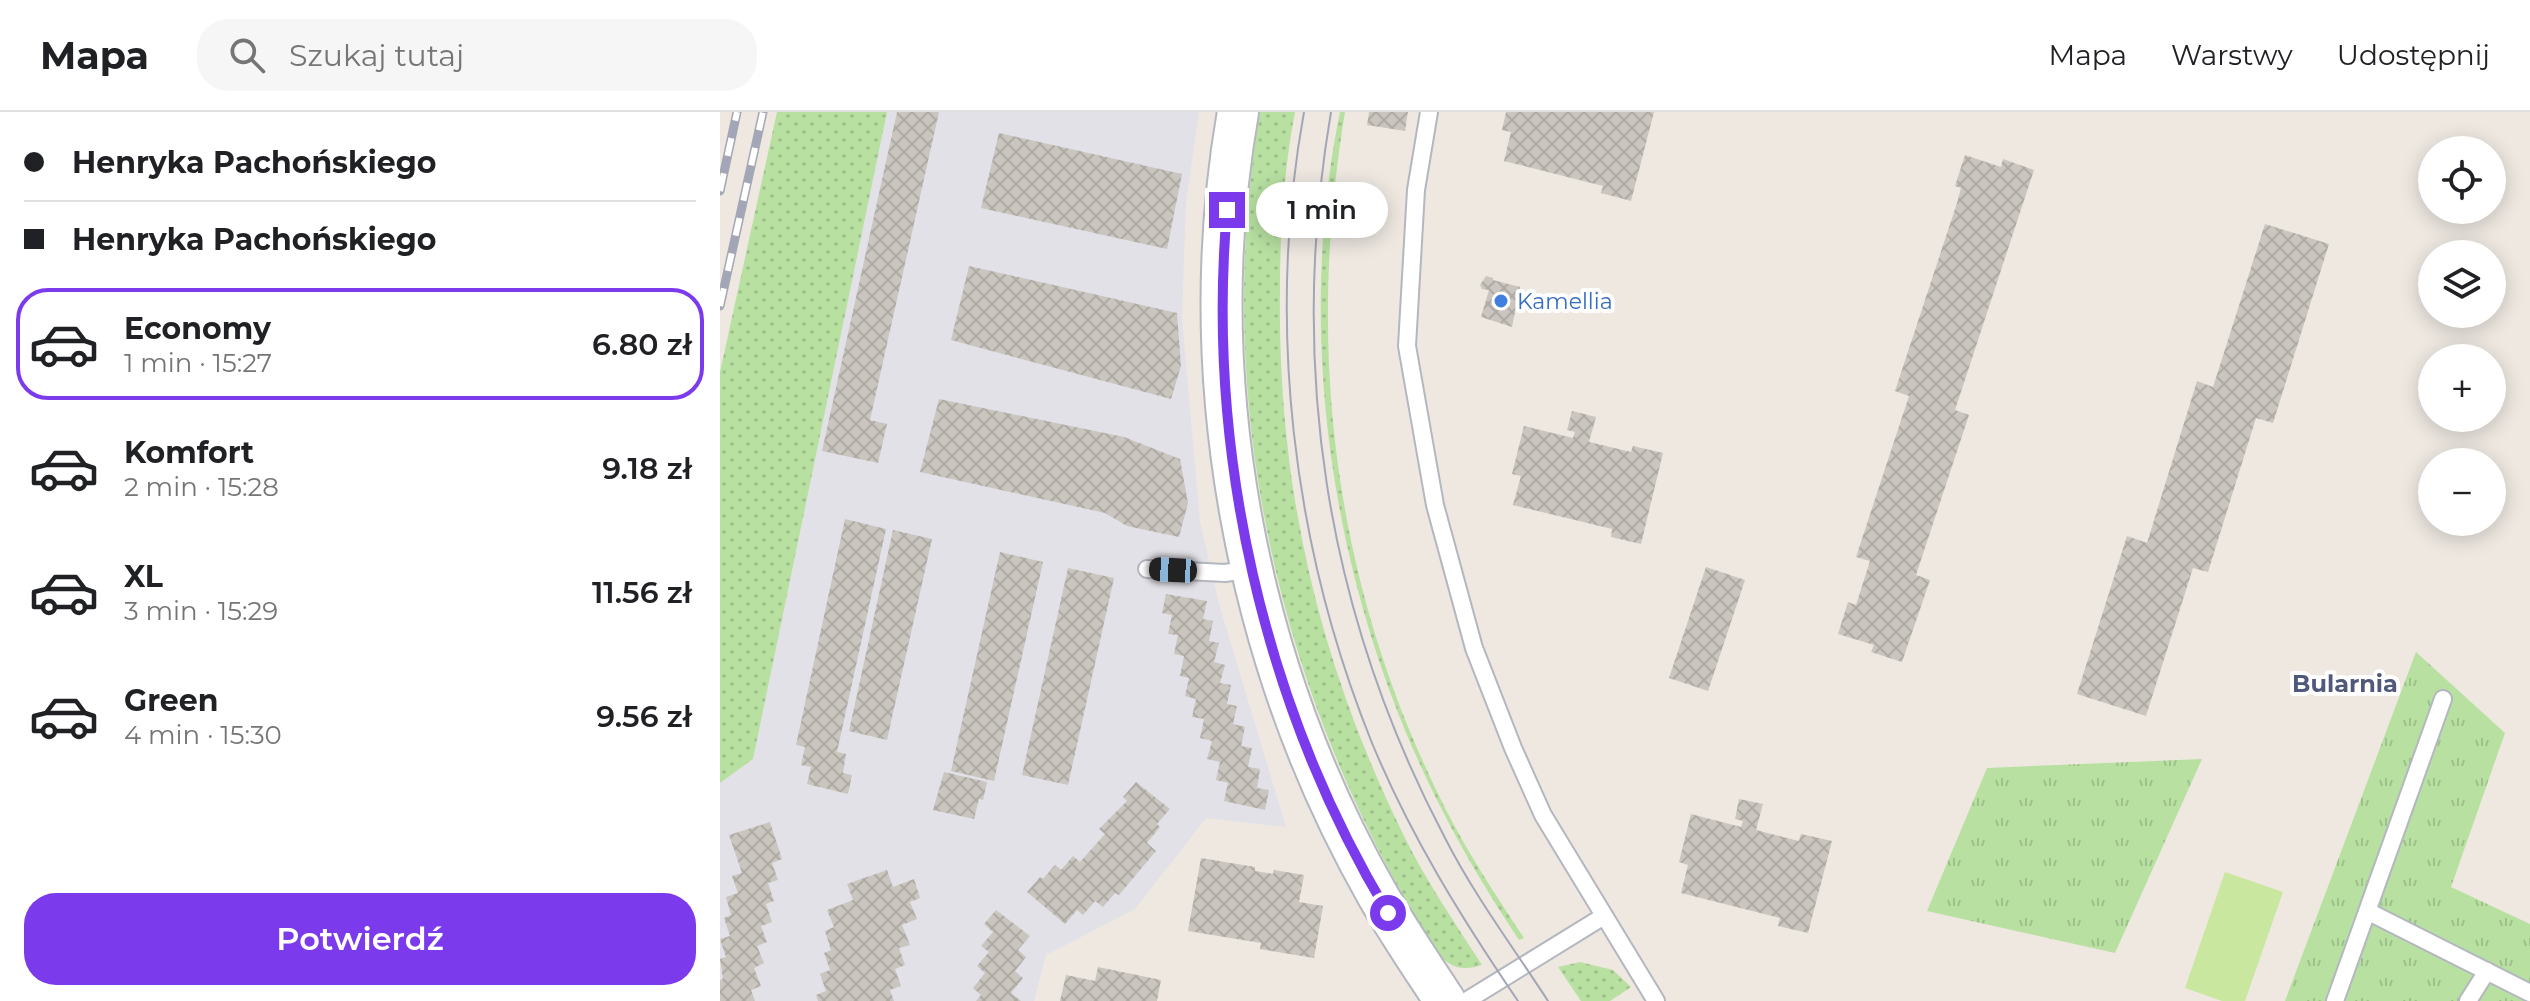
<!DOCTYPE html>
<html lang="pl">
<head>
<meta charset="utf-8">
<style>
  body { margin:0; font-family:Montserrat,sans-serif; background:#f6f6f6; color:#202124; height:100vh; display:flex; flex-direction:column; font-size:30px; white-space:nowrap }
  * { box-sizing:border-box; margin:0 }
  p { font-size:26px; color:#757577 }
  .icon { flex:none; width:44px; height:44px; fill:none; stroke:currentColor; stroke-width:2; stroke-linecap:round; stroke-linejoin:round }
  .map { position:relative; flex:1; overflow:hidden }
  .sheet { display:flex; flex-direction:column; background:#fff; width:720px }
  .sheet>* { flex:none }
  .guide { display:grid; align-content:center; height:176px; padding:0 24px; background:#fff }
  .tools { position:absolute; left:1698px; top:24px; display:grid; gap:16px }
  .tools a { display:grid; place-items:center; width:88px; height:88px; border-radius:50%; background:#fff; box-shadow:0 4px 20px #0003; font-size:40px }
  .end { position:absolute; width:36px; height:36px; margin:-18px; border:10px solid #7c3aed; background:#fff; box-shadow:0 0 0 4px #fff }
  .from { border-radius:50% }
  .bubble { position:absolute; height:56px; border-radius:28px; background:#fff; box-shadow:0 4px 20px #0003; font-size:26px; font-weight:600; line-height:56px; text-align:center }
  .car { position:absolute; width:24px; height:48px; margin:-24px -12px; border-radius:10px; box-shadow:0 0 6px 2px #0007; background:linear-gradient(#222 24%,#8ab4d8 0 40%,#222 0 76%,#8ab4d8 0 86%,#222 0) }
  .guide b { display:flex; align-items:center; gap:28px; height:76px; font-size:30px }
  .guide b+b { border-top:2px solid #e0e0e0 }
  .guide i { width:20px; height:20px; background:#202124 }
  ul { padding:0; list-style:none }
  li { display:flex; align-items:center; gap:24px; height:112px; margin:0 16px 12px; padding:0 8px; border:4px solid transparent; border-radius:32px }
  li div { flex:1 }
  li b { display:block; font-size:30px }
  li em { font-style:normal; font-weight:600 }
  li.active { border-color:#7c3aed }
  li>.icon { width:72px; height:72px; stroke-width:1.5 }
  .button { display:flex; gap:16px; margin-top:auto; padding:16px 24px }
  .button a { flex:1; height:92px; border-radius:32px; background:#7c3aed; color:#fff; font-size:32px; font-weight:600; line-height:92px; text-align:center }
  header { display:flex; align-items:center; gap:48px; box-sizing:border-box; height:112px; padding:0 40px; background:#fff; border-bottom:2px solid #e0e0e0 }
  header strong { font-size:38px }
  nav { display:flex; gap:44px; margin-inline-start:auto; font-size:28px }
  .search { width:560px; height:72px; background:#f6f6f6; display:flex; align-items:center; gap:20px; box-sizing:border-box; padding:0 28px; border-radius:32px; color:#757577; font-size:30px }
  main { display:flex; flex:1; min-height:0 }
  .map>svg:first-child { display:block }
</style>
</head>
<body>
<header>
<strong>Mapa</strong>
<div class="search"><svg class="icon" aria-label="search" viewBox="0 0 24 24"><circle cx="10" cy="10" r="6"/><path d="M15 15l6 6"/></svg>Szukaj tutaj</div>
<nav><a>Mapa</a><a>Warstwy</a><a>Udostępnij</a></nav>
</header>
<main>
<section class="sheet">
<div class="guide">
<b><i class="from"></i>Henryka Pachońskiego</b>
<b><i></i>Henryka Pachońskiego</b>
</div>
<ul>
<li class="active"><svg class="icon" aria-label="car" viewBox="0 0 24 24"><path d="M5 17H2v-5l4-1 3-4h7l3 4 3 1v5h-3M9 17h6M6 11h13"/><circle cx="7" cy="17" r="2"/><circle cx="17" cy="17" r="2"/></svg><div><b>Economy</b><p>1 min · 15:27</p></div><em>6.80 zł</em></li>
<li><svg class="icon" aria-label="car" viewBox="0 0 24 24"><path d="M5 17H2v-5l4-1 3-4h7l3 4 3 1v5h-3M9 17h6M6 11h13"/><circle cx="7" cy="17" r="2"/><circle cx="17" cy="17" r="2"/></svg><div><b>Komfort</b><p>2 min · 15:28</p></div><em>9.18 zł</em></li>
<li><svg class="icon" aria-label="car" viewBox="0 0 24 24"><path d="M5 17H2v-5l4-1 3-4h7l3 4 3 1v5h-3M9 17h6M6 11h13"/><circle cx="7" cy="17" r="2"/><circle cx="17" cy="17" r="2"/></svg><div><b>XL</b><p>3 min · 15:29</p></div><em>11.56 zł</em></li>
<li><svg class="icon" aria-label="car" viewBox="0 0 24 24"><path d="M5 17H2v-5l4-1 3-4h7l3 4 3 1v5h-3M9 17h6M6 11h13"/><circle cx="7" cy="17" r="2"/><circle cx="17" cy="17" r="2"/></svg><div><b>Green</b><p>4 min · 15:30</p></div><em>9.56 zł</em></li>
</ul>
<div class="button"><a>Potwierdź</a></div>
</section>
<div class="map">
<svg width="1810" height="889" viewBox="0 0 1810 889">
  <defs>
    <pattern id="grass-dots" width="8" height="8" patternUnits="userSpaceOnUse" patternTransform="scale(2)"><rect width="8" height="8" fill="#b7e0a1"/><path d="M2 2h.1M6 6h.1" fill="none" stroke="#9ec08b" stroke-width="1.8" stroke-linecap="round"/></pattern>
    <pattern id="park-tufts" width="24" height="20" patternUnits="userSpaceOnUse" patternTransform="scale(2)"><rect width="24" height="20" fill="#b7e0a1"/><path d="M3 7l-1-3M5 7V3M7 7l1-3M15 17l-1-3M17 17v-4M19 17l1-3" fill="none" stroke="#9ec08b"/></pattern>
    <pattern id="building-cross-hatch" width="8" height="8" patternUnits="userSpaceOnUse" patternTransform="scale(2)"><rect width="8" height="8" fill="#cac6bf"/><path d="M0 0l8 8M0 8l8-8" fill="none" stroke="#aeaaa4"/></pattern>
  </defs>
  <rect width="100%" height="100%" fill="#eee8e1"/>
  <polygon fill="#e2e1e7" points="167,0 479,0 466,90 462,206 480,410 499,492 566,715 486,706 415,797 326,843 314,889 0,889 0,671 33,647"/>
  <g fill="url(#grass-dots)">
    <polygon points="57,0 167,0 33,647 0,671 0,260"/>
    <path d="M540,0H575C564,57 560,116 560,175C557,371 597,547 684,724C706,769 735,811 762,853C750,857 738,858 727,850C712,840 690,797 681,780C549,543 494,268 540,0Z"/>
    <path d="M620,0H625C585,242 614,475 725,696C748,741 776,784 804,826L799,828C770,784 743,740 719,692C614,485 573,229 620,0Z"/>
    <polygon points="860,850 893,858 911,875 890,889 861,889 838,855"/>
  </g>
  <g fill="url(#park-tufts)">
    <polygon points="1696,540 1785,621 1731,775 1810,812 1810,889 1565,889"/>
    <polygon points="1482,647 1395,841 1207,799 1267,656"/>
  </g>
  <polygon fill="#c9e79e" points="1505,760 1563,780 1525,889 1502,889 1465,876"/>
  <g fill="url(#building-cross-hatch)">
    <polygon points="177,0 219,0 150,308 167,312 158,351 102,339"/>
    <polygon points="649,0 688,0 685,19 647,13"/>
    <polygon points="786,0 934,0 911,89 881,81 883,74 784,49 791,20 782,18"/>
    <polygon points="279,21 462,62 447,137 261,96"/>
    <polygon points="1245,43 1281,55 1283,47 1314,58 1235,298 1249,303 1196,463 1210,468 1182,550 1151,540 1154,533 1118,522 1128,490 1136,493 1150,449 1136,445 1189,284 1175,279 1237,91 1241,76 1235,74"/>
    <polygon points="1545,112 1609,132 1553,311 1536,306 1488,460 1473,456 1426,604 1357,582 1407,424 1427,431 1477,269 1493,275"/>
    <polygon points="249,154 457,201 461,254 451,287 231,228"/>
    <polygon points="766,164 773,166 773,168 800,175 792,215 761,205 769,178 762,177 760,173"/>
    <polygon points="219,287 404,325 460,347 468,391 459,425 407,414 385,401 200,360"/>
    <polygon points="852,299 876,305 869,330 911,340 913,334 943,341 921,432 891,425 892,417 793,393 801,364 792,362 804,314 853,326 855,320 847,318"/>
    <polygon points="125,407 166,417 117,640 126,642 123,661 132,663 128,682 87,672 91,655 81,653 85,635 76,633"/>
    <polygon points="173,418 212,427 167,628 129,619"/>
    <polygon points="280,440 323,450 274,669 231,659"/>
    <polygon points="986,455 1025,468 988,579 949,566"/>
    <polygon points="348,456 394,466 348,673 302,663"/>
    <polygon points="446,482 487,489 483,507 493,509 489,529 499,531 494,550 505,553 500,571 511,573 507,592 517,594 513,612 525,615 521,634 532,636 528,655 540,657 537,676 549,678 545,698 504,689 508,671 496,668 500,650 487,647 492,629 480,626 484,607 472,605 476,587 465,584 469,566 460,564 464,544 454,542 458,523 448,522 452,503 442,501"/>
    <polygon points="224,660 267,670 263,688 259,687 254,707 213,698"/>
    <polygon points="416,670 450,697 437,712 440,715 427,731 436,739 399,783 395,781 383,795 375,789 363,803 357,798 345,812 307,780 320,765 323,767 335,753 341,758 353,744 360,750 385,722 379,717 407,689 403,685"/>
    <polygon points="1019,687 1043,692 1036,718 1079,729 1081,722 1112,729 1088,821 1058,814 1060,806 961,781 968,753 959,750 971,702 1021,715 1023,709 1015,707"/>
    <polygon points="50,710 62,747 52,751 58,768 48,771 54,789 46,792 52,810 41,814 47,830 37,834 44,851 34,856 41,874 31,878 35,889 0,889 0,868 3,867 0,847 6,845 0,827 10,824 4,806 11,803 6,785 18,781 12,764 22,761 9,723"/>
    <polygon points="481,746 535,755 535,759 553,762 554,758 584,763 579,790 603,794 594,846 540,837 541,831 468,819"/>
    <polygon points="167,758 173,775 194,767 200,786 190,790 197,807 182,813 190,833 179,836 185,853 175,857 181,874 170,878 174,889 98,889 96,883 106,879 100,862 110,858 104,841 111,838 105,819 114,815 107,798 133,788 127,772"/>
    <polygon points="276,798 310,824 298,838 306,845 295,859 303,866 291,881 301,889 256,889 261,883 253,876 265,861 257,854 269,840 261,834 273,820 264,812"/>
    <polygon points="378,855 441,868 437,889 340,889 346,863 375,869"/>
  </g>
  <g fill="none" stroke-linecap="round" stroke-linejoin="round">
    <g stroke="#b4b7bf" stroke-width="20">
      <g id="service">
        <polyline points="709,0 696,78 687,234 715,393 754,536 793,636 823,703 936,889"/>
        <polyline points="427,457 505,461 532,457"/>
        <polyline points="1649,800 1810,881"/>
        <polyline points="746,889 884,804"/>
        <polyline points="1615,889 1723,587"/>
        <polyline points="1748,889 1767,859"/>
      </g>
    </g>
    <g stroke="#b4b7bf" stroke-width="44">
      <path id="tertiary" d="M518,0C472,264 525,550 657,782C678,819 702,854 725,889"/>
    </g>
    <use href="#service" stroke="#fff" stroke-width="16"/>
    <use href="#tertiary" stroke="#fff" stroke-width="40"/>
    <g stroke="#a3a6b6" stroke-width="2">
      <path d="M584,0C546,210 572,433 652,631C690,723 742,807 798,889"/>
      <path d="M611,0C568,253 605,498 725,726C754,783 793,835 828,889"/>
    </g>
    <g stroke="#a3a6b6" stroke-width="9">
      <g id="rail">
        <polyline points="0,79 17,0"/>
        <polyline points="0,194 43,0"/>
      </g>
    </g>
    <use href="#rail" stroke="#fff" stroke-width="6" stroke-dasharray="18" stroke-linecap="butt"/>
  </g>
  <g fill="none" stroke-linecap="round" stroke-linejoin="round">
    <path stroke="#7c3aed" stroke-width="10" d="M507,98C486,339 543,593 668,801"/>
  </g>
  <circle fill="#3f7fe0" stroke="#fff" stroke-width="3" cx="781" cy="189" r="8"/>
  <g text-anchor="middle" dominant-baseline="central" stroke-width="8" stroke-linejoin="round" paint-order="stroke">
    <g font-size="22" fill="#366cbe" stroke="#fff" text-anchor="start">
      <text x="797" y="189">Kamellia</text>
    </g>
    <g font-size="24" font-weight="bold" fill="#50587c" stroke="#fff">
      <text x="1625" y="571">Bularnia</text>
    </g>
  </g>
</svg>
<div class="tools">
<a><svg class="icon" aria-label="locate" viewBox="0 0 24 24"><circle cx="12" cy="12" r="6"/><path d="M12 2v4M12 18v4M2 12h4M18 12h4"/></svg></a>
<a><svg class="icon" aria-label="layers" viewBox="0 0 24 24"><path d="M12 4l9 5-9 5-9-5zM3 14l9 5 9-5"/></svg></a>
<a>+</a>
<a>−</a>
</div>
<i class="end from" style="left:668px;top:801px"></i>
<i class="end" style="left:507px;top:98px"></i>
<div class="bubble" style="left:536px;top:70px;width:132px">1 min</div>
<i class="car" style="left:453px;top:458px;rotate:273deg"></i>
</div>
</main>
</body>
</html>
